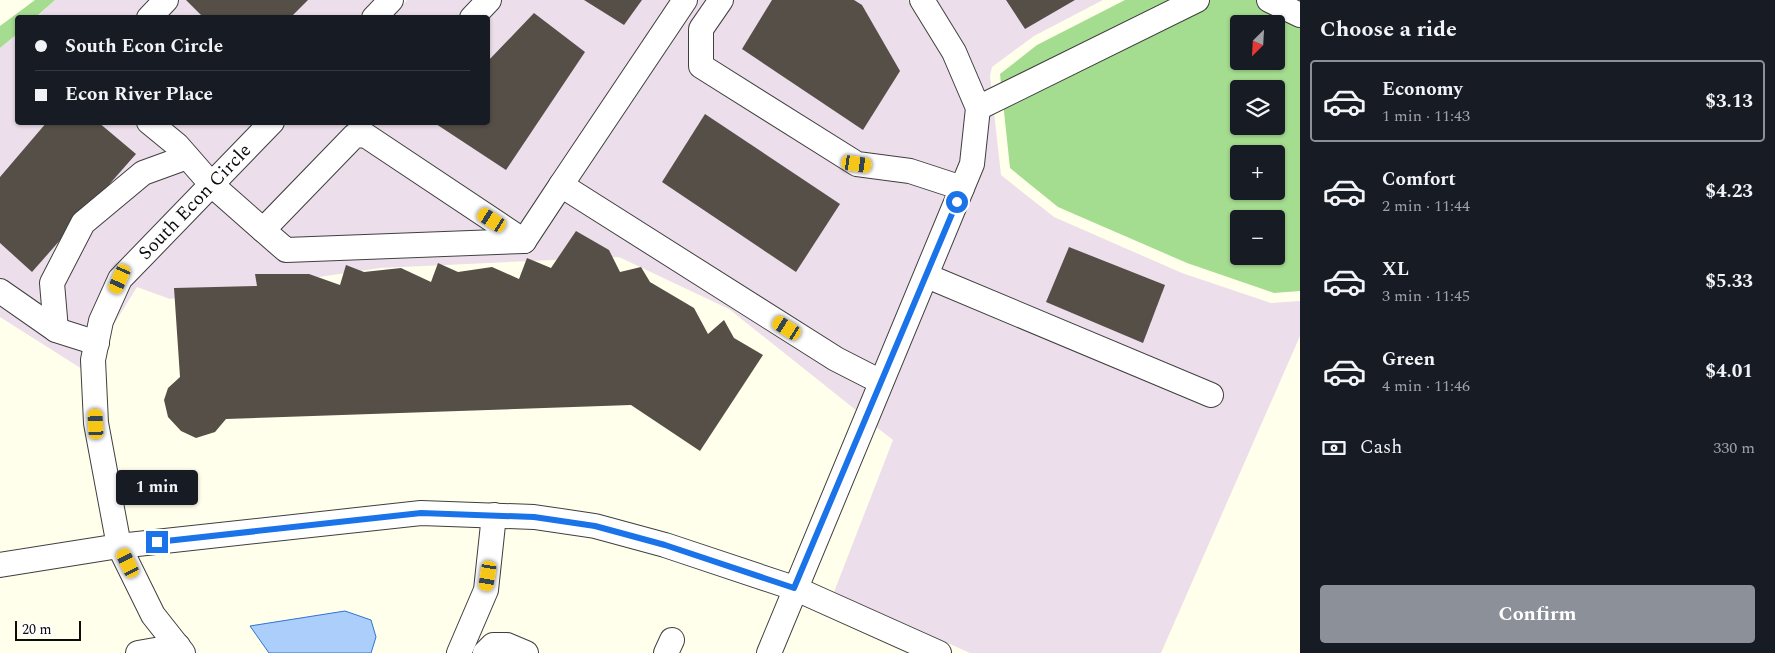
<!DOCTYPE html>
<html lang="en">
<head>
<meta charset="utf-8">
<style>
  body { margin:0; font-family:Spectral,serif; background:#20242c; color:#f1f3f6; height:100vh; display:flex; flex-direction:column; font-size:19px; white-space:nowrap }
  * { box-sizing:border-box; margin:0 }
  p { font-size:16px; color:#9ea1a6 }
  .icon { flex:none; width:28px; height:28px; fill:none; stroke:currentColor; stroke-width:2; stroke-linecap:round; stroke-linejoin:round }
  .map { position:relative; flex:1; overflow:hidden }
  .details { display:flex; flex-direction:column; background:#171b24; width:475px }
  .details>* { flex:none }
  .banner { position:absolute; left:15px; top:15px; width:475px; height:110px; border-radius:5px; box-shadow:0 1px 4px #0004; display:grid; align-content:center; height:110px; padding:0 20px; background:#171b24 }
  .needle { width:32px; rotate:204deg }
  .fabs { position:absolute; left:1230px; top:15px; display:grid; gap:10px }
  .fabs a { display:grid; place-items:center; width:55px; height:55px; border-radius:5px; background:#171b24; box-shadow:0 1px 4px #0004; font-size:25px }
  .scale { position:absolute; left:15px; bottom:12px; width:66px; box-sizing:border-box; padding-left:5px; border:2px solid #0c0c0c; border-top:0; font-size:14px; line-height:18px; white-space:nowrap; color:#0c0c0c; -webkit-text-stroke:4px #fff; paint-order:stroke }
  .end { position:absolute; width:22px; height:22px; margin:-11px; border:6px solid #1a73e8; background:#fff; box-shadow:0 0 0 2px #fff }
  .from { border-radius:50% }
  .bubble { position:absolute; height:35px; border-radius:5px; background:#171b24; box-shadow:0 1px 4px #0004; font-size:16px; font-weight:700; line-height:35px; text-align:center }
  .car { position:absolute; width:15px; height:30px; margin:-15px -8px; border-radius:6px; box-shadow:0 0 4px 1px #0007; background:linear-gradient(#f5c518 24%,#345 0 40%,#f5c518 0 76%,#345 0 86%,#f5c518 0) }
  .banner b { display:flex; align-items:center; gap:18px; height:48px; font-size:19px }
  .banner b+b { border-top:1px solid #363941 }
  .banner i { width:12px; height:12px; background:#f1f3f6 }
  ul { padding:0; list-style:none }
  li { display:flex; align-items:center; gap:15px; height:82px; margin:0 10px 8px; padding:0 10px; border:2px solid transparent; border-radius:5px }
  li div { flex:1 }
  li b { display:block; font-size:19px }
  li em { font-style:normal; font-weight:700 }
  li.active { border-color:#8c9099 }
  li>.icon { width:45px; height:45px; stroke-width:1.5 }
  h2 { padding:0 20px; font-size:22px; line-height:60px }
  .pay { display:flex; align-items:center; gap:12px; height:55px; padding:0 20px; font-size:19px }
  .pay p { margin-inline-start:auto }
  .action { display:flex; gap:10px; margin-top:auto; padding:10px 20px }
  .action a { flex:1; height:58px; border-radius:5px; background:#8c9099; color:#fff; font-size:20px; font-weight:700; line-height:58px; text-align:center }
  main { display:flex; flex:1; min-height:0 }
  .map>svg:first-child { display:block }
</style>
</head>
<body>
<main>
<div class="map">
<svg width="1300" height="653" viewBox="0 0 1300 653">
  <rect width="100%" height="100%" fill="#ffffeb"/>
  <g fill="#ecdfeb">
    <polygon points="55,0 375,0 358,17 36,18"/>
    <polygon points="407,0 908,0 944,59 967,112 960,162 857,411 729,309 619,257 380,268 170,299 137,287 111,329 130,286 288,123 488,122 488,18 390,17"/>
    <polygon points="937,0 1103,0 1034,36 992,67 990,76 1001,175 1054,217 1182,273 1271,303 1300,301 1300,336 1161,653 970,653 834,592 893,440 875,426 982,168 989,102 964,44"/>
    <polygon points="17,34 18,122 256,123 113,270 82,369 0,317 0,48"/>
  </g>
  <g fill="#a5dd90" fill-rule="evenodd">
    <polygon points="35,0 55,0 36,17 18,18 17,34 0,48 0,26"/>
    <path d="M1125,0H1300V291L1274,293L1187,263L1058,207L1010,168L1000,74L1037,45ZM1239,24H1276V61H1239ZM1239,89H1276V126H1239ZM1239,154H1276V191H1239ZM1239,219H1276V256H1239Z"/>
  </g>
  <polygon fill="#accefa" stroke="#2e74d5" points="345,611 371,620 376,637 371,653 269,653 250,626"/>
  <g fill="#554f47">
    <polygon points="186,0 308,0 290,18 204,18"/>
    <polygon points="584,0 642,0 624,25"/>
    <polygon points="772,0 854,0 862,5 900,71 863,130 742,49"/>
    <polygon points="1006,0 1075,0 1025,29"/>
    <polygon points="534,13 585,52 506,170 433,122 488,122 488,61"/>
    <polygon points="705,114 840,204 796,272 662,182"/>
    <polygon points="47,122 98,122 136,154 32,272 0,243 0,177"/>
    <polygon points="576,231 609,250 620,272 641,267 650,282 694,308 708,334 724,320 734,338 763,355 700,451 631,405 226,419 215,432 196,438 181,431 168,417 164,400 168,388 180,377 174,288 257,286 255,274 309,274 340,285 346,265 364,272 401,268 431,282 438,263 458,272 492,267 519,279 527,258 551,268"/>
    <polygon points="1069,247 1165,285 1143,343 1046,302"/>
  </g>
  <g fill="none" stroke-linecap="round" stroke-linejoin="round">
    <g stroke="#3f3f3f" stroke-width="26">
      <g id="minor">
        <polyline points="685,0 561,185 836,359 881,382"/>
        <polyline points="721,0 701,29 701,66 857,164 910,171 962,188"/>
        <polyline points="1269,0 1300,15"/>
        <polyline points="149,18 166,0"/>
        <polyline points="374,18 391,0"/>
        <polyline points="472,18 489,0"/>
        <polyline points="978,108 1197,0"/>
        <polyline points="149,122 177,145 212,185 263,230 354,136 365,135 524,241"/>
        <polyline points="263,230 286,250 524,241"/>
        <polyline points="524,241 561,185"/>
        <polyline points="927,276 1211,395"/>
        <polyline points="0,291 56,330 97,343"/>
        <polyline points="56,330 52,283 83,223 143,173 187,157"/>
        <polyline points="0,565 119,546 421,513 534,517 595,526 665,545 794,588 939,653"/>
        <polyline points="138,653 178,646"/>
        <polyline points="183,653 153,615 119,546 96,423 93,360 101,321 120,279 272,122"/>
        <polyline points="459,653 486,590 494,515"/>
        <polyline points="485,653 493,645 507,645 526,653"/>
        <polyline points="666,653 672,640"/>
        <polyline points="769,653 972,164 978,108 954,52 922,0"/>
      </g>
    </g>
    <use href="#minor" stroke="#fff" stroke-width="24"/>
  </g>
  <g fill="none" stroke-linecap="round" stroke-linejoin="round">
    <polyline stroke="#1a73e8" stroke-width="6" points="157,542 421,513 534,517 595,526 665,545 794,588 957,202"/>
  </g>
  <g text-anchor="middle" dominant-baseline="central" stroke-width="5" stroke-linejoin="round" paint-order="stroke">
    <g font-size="19" fill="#0c0c0c" stroke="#fff">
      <text transform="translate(195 202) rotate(-46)">South Econ Circle</text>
    </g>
  </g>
</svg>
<div class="fabs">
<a><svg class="needle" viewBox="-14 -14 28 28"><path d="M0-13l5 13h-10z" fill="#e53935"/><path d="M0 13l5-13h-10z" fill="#9ea1a6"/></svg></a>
<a><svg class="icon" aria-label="layers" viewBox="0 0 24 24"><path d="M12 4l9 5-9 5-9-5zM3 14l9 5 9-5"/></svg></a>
<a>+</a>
<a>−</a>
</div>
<div class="scale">20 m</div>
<i class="end from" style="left:957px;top:202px"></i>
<i class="end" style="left:157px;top:542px"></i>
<div class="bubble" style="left:116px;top:470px;width:82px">1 min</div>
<i class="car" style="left:857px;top:164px;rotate:98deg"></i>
<i class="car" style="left:492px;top:220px;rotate:303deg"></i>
<i class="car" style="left:120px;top:279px;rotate:204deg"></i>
<i class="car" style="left:787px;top:328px;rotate:302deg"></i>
<i class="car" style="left:96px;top:424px;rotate:357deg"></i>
<i class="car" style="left:128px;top:563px;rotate:334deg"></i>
<i class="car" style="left:488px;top:576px;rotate:189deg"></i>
<div class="banner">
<b><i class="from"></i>South Econ Circle</b>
<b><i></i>Econ River Place</b>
</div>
</div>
<section class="details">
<h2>Choose a ride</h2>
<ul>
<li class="active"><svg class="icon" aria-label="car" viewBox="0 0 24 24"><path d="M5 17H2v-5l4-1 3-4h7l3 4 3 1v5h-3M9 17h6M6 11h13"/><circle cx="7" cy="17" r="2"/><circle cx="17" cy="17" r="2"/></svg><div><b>Economy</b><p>1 min · 11:43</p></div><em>$3.13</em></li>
<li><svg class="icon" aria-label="car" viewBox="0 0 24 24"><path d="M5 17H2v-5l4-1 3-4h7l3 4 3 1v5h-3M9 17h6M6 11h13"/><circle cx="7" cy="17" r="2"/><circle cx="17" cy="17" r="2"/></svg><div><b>Comfort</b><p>2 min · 11:44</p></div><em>$4.23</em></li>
<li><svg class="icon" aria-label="car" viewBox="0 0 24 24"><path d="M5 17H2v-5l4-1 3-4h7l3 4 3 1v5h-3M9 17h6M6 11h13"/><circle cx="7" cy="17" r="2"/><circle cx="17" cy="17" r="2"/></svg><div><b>XL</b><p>3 min · 11:45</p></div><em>$5.33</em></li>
<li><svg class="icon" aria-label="car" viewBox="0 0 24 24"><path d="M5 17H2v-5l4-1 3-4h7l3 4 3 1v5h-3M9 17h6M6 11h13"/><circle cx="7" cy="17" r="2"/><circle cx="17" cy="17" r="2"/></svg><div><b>Green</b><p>4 min · 11:46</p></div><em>$4.01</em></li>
</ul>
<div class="pay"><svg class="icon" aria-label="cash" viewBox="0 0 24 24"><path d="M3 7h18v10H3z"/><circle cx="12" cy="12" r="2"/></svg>Cash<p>330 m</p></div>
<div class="action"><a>Confirm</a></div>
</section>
</main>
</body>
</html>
